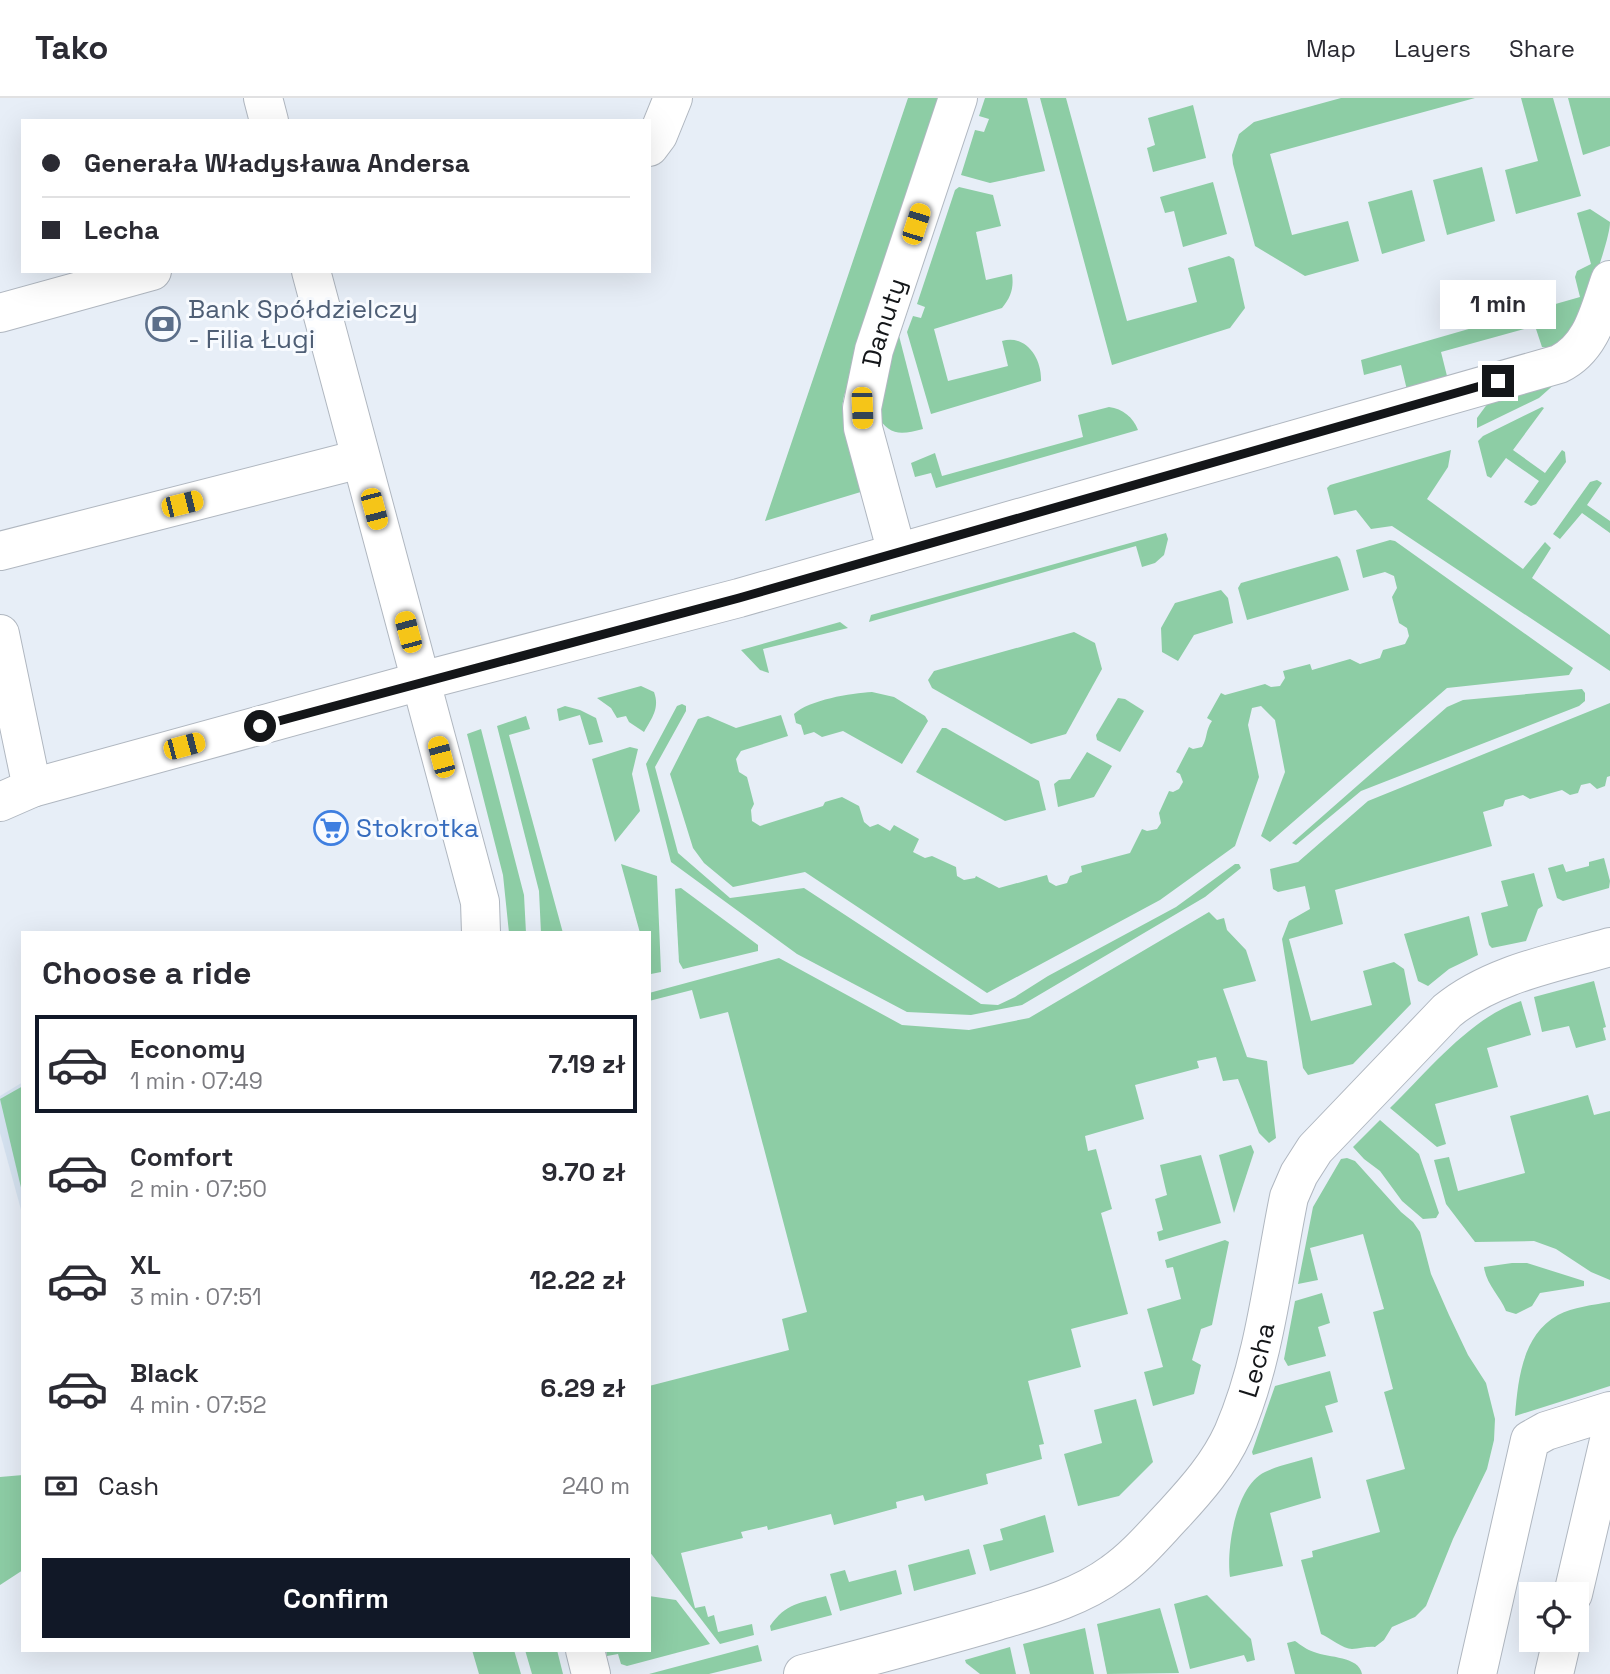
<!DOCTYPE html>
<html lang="en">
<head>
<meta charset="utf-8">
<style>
  body { margin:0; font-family:"Space Grotesk",sans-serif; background:#f2f2f3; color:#2b2b33; height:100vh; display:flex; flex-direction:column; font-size:26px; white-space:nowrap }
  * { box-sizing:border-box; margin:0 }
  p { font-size:23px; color:#7c7c81 }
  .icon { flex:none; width:38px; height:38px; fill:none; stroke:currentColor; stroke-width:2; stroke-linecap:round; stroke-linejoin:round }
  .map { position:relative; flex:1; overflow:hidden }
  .side { position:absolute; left:21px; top:833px; width:630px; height:721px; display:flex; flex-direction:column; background:#fff; border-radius:0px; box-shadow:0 7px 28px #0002 }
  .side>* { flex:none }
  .top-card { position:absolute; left:21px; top:21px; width:630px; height:154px; border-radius:0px; box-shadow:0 7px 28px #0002; display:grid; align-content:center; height:154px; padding:0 21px; background:#fff }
  .buttons { position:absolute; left:1519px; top:1484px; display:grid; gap:14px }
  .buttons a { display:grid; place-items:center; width:70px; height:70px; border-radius:0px; background:#fff; box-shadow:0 7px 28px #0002; font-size:35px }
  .end { position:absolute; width:32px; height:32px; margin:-16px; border:9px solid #141619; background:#fff; box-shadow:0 0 0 4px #fff }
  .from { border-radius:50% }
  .bubble { position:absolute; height:49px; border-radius:0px; background:#fff; box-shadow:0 7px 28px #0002; font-size:23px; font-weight:700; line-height:49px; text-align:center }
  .car { position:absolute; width:21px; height:42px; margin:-21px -10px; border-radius:9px; box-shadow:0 0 5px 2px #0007; background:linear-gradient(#f5c518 24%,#345 0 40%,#f5c518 0 76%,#345 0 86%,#f5c518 0) }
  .top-card b { display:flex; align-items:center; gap:24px; height:66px; font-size:26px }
  .top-card b+b { border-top:2px solid #e1e1e2 }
  .top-card i { width:18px; height:18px; background:#2b2b33 }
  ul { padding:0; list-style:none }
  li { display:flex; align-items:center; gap:21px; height:98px; margin:0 14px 10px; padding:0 7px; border:4px solid transparent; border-radius:0px }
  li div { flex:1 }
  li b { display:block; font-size:26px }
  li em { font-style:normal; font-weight:700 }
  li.current { border-color:#111827 }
  li>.icon { width:63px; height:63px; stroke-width:1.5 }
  h2 { padding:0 21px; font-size:32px; line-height:84px }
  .pay { display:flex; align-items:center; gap:18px; height:77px; padding:0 21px; font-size:26px }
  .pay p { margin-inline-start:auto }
  .button { display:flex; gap:14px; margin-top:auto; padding:14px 21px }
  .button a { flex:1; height:80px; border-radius:0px; background:#111827; color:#fff; font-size:28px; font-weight:700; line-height:80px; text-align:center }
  header { display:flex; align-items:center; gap:42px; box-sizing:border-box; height:98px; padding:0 35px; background:#fff; border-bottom:2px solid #e1e1e2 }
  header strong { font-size:33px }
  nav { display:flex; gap:38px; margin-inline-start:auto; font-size:24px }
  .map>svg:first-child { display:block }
</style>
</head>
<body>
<header>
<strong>Tako</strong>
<nav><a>Map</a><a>Layers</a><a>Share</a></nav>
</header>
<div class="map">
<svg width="1610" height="1576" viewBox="0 0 1610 1576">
  <rect width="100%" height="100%" fill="#e7eef7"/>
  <polygon fill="#d6e3f1" points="23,984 23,1119 0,1035 0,998"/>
  <g fill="#8dcda5">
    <polygon points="908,0 944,0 844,298 842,309 844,321 864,393 765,423"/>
    <polygon points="985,0 1027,0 1045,73 990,85 961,77 975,32 984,34 989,21 979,18"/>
    <polygon points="1040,0 1066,0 1127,223 1197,204 1188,170 1229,158 1234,161 1245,210 1230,230 1112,267"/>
    <polygon points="1341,0 1475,0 1270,56 1292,137 1348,123 1359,163 1305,178 1255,148 1233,66 1232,57 1239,36 1254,24"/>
    <polygon points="1521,0 1553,0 1581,98 1516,116 1505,72 1538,63"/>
    <polygon points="1568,0 1610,0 1610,48 1583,57"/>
    <polygon points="1193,7 1206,60 1153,74 1147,50 1155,47 1148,20"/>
    <polygon points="1482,69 1495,123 1447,137 1433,82"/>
    <polygon points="1213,84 1227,136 1183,149 1174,113 1165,115 1160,99"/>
    <path d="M959,89L993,97L1001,128L976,134L986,182L1012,176C1014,190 1011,199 1002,210L934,231L948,283L1008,268L1002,243C1026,236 1042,260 1041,283L931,316L907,234L913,218L921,220L925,209L917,206L955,92Z"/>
    <polygon points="1412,92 1425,143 1382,156 1368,104"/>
    <path d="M1590,111L1610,124C1610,144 1580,225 1566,239C1560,245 1550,251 1542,249L1535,228L1441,254L1447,278L1407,292L1401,267L1364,277L1361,262L1580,199L1575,179L1577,173L1591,166L1577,115Z"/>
    <path d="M898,234L923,331C900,337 889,338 876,316Z"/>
    <polygon points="1557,284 1539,300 1477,330 1477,320 1488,305"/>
    <path d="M1109,309C1123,311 1133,319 1138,332L936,390L931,375L915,379L911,365L935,355L942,378L1083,339L1078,317Z"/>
    <polygon points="1542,309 1544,310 1513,352 1545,375 1562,352 1565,354 1566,364 1536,406 1531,408 1524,404 1539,383 1506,360 1491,380 1487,378 1478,343 1483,338"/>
    <polygon points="1451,352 1448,369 1427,401 1523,471 1545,444 1551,450 1532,480 1610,537 1610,573 1392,428 1371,431 1356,412 1334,417 1327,390 1330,387"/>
    <polygon points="1597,382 1602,385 1587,407 1610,423 1610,435 1582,415 1560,441 1553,436 1590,384"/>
    <polygon points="1166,435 1168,441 1164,457 1155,465 1142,469 1136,448 869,524 871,517"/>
    <path d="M1390,442L1395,443L1573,570L1569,577L1447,590L1270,744L1261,738L1285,674L1275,622L1261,608L1252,610L1248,627L1259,679L1235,748L1160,802L987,895L805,774L733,789L704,765L693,750L670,676L698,621L708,618L736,630L781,617L788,638L741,653L736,661L739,674L747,679L754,706L751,712L752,723L760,728L823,708L825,704L842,699L859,708L864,724L870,729L878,726L890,733L894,727L919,741L913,754L925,760L932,758L956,769L957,778L964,782L975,780L976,778L999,790L1047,777L1049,784L1056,788L1067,785L1070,778L1082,774L1081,768L1130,755L1142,731L1147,733L1157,731L1161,725L1159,715L1169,693L1173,694L1179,691L1183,684L1180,676L1176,674L1189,649L1193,651L1202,649C1208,639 1205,633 1212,623L1207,620L1221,595L1225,597L1265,586L1271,589L1280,588L1285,580L1283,573L1310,566L1312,572L1350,561L1360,566L1380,560L1383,552L1405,546L1409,538L1407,530L1399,525L1392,499L1397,490L1394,478L1385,474L1363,480L1356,452Z"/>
    <polygon points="1337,458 1340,461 1349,492 1247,522 1238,490 1241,485"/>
    <polygon points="1221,492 1228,500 1233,525 1194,537 1178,563 1162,554 1161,530 1175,505"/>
    <polygon points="840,524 848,530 763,551 769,575 760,572 741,552"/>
    <polygon points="1074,534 1095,545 1102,571 1066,636 1031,646 932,590 928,582 934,573"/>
    <path d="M641,588L654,594C660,610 652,620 644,634L629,624L626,618L617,620L611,610L597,600Z"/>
    <polygon points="1582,591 1585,595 1585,603 1579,608 1361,693 1296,747 1292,745 1447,609 1463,602"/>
    <path d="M872,594L894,599L925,618L928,623L902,666L843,633L822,639L814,634L804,637L801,627L796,625L794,616C809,602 851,595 872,594Z"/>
    <polygon points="1118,600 1125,601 1144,613 1120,654 1097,642 1096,637"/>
    <polygon points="1610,605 1610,678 1607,679 1605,688 1597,691 1590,685 1581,687 1578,695 1570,697 1562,692 1530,701 1523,697 1505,702 1503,708 1483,714 1492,748 1335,792 1343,826 1289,841 1311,923 1372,907 1363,873 1394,864 1404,871 1411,906 1353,966 1308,977 1303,970 1282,841 1289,823 1310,811 1305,788 1278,794 1273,791 1270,771 1298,764 1368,703"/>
    <polygon points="682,606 686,608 686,613 655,669 678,755 730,800 804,790 981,906 998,907 1015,899 1048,878 1176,809 1235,766 1239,766 1241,770 1205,799 1022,907 971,917 907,914 797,856 671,764 646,666 677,608"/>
    <polygon points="565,608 580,612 596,620 603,644 589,647 580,617 559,623 557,611"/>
    <polygon points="526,618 530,631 509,637 563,835 541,835 539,793 497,628"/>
    <polygon points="942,630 946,630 1039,683 1046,712 1005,723 916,674"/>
    <polygon points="481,631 524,797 526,835 509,835 503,777 467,636"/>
    <polygon points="630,649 638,651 632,676 640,713 615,744 592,661"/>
    <polygon points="1087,654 1112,668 1094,699 1058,709 1054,686 1059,682 1070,681"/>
    <polygon points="1604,760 1610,783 1609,790 1563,803 1557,800 1548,770 1563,766 1566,774 1589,768 1589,764"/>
    <polygon points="621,766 657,778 661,874 651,876 649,835 640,835"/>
    <polygon points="1534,775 1543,808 1538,811 1526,843 1492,850 1489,847 1481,815 1508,808 1501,783"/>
    <polygon points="681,790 758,847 758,853 683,871 679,864 675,791"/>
    <polygon points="1209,814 1217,822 1224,820 1227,832 1246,852 1256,883 1223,891 1247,959 1267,963 1276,1040 1269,1045 1259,1035 1238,981 1223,983 1216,959 1197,963 1199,970 1135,987 1144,1021 1085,1038 1088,1053 1096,1051 1112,1111 1101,1115 1128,1216 1071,1231 1081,1269 1028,1283 1044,1346 1039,1347 1042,1361 986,1376 988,1386 925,1403 923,1397 896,1404 897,1410 834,1427 831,1416 768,1432 767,1428 741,1434 743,1440 681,1455 695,1510 705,1508 708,1519 714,1517 718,1534 752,1526 754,1537 720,1546 649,1453 649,1288 789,1252 782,1221 807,1214 728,914 700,921 692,892 649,903 649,895 779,860 902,927 969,932 1029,920"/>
    <polygon points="1469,818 1478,857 1449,871 1428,888 1418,883 1404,836"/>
    <polygon points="1594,883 1606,929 1603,930 1606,942 1576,950 1569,928 1542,934 1534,899"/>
    <path d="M1521,903L1531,937L1487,950L1498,989L1435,1006L1446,1046L1437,1049L1390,1010C1428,973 1471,919 1521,903Z"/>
    <polygon points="23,988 23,1098 0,1001"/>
    <polygon points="1588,997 1594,1017 1610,1013 1610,1182 1591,1174 1556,1151 1534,1143 1475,1144 1446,1106 1434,1062 1449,1059 1458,1093 1525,1075 1510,1018"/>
    <polygon points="1380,1022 1419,1056 1439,1115 1436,1120 1423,1121 1402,1103 1380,1073 1364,1061 1353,1049"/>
    <polygon points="1251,1047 1254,1054 1234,1115 1219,1057"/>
    <polygon points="1201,1057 1221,1125 1159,1143 1157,1134 1163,1132 1155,1101 1167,1097 1160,1067"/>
    <path d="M1347,1060L1355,1063L1401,1114L1413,1124L1420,1134L1431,1176L1449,1217L1468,1257L1486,1285L1495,1321L1494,1342L1487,1371L1453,1441L1426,1508L1415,1519L1392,1529L1384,1542L1375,1549C1367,1548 1360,1551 1352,1551C1343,1551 1330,1540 1321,1536L1301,1462L1313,1459L1312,1453L1380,1434L1366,1382L1405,1371L1384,1294L1393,1291L1373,1214L1384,1211L1363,1136L1310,1150L1318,1182L1298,1186L1313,1109L1341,1061Z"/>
    <polygon points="1225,1142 1229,1144 1212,1227 1201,1231 1192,1262 1201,1267 1194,1296 1153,1308 1144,1274 1163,1269 1147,1211 1181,1201 1173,1169 1167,1170 1165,1162"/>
    <path d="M1512,1165H1527L1584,1183V1188L1540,1195L1532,1208L1516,1216L1506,1213C1500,1198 1486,1186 1484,1169Z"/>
    <polygon points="1322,1195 1330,1225 1318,1229 1326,1258 1288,1268 1284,1261 1295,1203"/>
    <path d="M1610,1204V1288L1515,1318C1518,1282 1522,1237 1558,1217C1573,1209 1593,1207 1610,1204Z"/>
    <polygon points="1330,1273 1338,1304 1325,1308 1333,1334 1253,1357 1252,1354 1275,1288"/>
    <polygon points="1136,1301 1153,1364 1119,1398 1078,1408 1064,1356 1102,1345 1094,1312"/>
    <path d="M1312,1359L1321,1400L1270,1415L1283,1468L1230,1479C1226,1451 1236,1387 1265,1374C1279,1367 1297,1364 1312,1359Z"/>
    <polygon points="23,1377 23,1472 0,1487 0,1379"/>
    <polygon points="1045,1417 1054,1454 990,1473 983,1447 1003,1442 1000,1431"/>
    <polygon points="969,1451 976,1476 914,1493 908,1467"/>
    <polygon points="845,1472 849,1484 896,1472 902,1496 840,1513 830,1476"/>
    <polygon points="1207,1497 1251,1541 1255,1562 1247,1564 1244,1557 1190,1571 1174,1506"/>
    <polygon points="649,1498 676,1502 710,1546 627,1568 621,1566 618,1556 607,1558 606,1552 649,1552"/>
    <path d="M826,1498L832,1517L771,1533L770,1528C786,1505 800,1505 826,1498Z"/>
    <polygon points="1160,1510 1179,1575 1107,1576 1097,1526"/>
    <polygon points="1085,1530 1094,1576 1030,1576 1023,1546"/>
    <path d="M1295,1543C1301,1547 1307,1552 1314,1554C1329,1560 1359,1558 1362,1576H1295L1287,1545Z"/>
    <polygon points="758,1547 762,1563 709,1576 649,1576"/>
    <polygon points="1010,1549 1016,1576 980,1576 966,1565 965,1562"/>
    <polygon points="472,1552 514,1552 521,1576 479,1576"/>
    <polygon points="525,1552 557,1552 563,1576 532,1576"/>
  </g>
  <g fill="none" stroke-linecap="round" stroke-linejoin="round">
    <g stroke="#b0b7c0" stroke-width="40">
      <g id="minor">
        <polyline points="263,0 269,23"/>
        <polyline points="649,49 658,37 673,0"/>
        <polyline points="311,173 480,804 481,835"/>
        <polyline points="0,215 152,173"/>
        <polyline points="0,453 360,361"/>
        <path id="s1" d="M897,455L863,330L862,310L874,252L958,0"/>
        <polyline points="0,536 32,690"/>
        <path d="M0,704L32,690L421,583L739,500L1559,266C1592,250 1599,213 1610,182"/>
        <polyline points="1573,1496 1610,1338"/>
        <polyline points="585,1552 591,1576"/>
        <path id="s2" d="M803,1576C868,1559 932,1542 997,1523C1037,1511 1079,1500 1113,1475C1136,1459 1155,1436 1174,1416C1197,1391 1219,1366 1233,1335C1265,1262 1273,1177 1289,1099L1299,1076L1315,1051L1447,913C1492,876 1555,865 1610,849"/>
        <polyline points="1477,1576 1530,1342 1546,1333 1610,1313"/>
        <polyline points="1554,1576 1562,1542"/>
      </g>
    </g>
    <use href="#minor" stroke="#fff" stroke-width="38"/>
  </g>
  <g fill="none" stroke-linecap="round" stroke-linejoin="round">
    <polyline stroke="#141619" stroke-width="9" points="260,628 739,500 1498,283"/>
  </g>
  <defs>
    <g id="bank-ring" transform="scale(1.75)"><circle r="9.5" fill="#f8fbff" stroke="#5c6f8a" stroke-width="1.5"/><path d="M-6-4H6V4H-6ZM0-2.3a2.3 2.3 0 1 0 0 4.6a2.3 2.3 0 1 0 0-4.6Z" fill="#5c6f8a"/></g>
    <g id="supermarket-ring" transform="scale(1.75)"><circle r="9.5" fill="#f8fbff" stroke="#3f7fe0" stroke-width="1.5"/><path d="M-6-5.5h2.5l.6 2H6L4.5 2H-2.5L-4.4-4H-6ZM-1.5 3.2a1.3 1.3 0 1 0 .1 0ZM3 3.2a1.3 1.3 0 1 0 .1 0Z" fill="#3f7fe0"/></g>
  </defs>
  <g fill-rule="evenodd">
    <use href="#bank-ring" x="163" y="226"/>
    <use href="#supermarket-ring" x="331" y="730"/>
  </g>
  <g text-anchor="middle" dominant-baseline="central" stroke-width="6" stroke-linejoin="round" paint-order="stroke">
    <g font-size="26" fill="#4e5e75" stroke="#f8fbff" text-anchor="start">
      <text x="188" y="211">Bank Spółdzielczy<tspan x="188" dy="30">- Filia Ługi</tspan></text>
    </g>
    <g font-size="26" fill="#141619" stroke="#f8fbff">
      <text stroke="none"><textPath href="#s1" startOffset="238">Danuty</textPath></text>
      <text stroke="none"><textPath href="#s2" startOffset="590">Lecha</textPath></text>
    </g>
    <g font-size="26" fill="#366cbe" stroke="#f8fbff" text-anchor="start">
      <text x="356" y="730">Stokrotka</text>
    </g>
  </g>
</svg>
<div class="buttons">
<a><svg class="icon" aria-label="locate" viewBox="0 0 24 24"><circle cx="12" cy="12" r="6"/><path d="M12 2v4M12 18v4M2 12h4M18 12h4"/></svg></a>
</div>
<i class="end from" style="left:260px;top:628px"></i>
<i class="end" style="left:1498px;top:283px"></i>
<div class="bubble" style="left:1440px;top:182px;width:116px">1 min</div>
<i class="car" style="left:916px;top:126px;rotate:18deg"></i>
<i class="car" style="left:862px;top:310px;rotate:178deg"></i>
<i class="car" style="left:182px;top:406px;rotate:76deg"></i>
<i class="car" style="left:374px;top:411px;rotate:165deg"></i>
<i class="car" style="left:408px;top:534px;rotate:345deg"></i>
<i class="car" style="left:184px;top:648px;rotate:75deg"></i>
<i class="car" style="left:441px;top:659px;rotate:345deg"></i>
<div class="top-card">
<b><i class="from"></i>Generała Władysława Andersa</b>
<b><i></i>Lecha</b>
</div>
<section class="side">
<h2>Choose a ride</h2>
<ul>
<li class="current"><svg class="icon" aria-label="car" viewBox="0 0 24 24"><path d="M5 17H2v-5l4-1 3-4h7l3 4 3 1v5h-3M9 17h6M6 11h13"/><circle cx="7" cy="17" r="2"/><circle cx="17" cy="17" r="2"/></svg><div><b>Economy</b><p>1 min · 07:49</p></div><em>7.19 zł</em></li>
<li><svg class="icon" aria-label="car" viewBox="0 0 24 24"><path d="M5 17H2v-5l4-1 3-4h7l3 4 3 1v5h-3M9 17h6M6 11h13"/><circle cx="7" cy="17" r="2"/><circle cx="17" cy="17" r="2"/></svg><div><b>Comfort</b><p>2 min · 07:50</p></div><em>9.70 zł</em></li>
<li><svg class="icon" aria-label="car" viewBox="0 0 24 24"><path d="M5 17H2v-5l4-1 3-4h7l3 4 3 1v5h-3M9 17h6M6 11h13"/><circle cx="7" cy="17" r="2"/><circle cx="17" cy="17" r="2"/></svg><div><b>XL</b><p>3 min · 07:51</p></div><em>12.22 zł</em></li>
<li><svg class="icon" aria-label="car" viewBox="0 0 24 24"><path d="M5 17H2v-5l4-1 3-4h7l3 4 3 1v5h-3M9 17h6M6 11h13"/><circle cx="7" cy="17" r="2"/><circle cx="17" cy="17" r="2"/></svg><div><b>Black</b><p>4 min · 07:52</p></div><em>6.29 zł</em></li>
</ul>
<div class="pay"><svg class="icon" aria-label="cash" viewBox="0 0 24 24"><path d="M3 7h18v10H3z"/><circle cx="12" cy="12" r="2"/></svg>Cash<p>240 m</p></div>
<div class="button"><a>Confirm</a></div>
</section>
</div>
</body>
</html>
